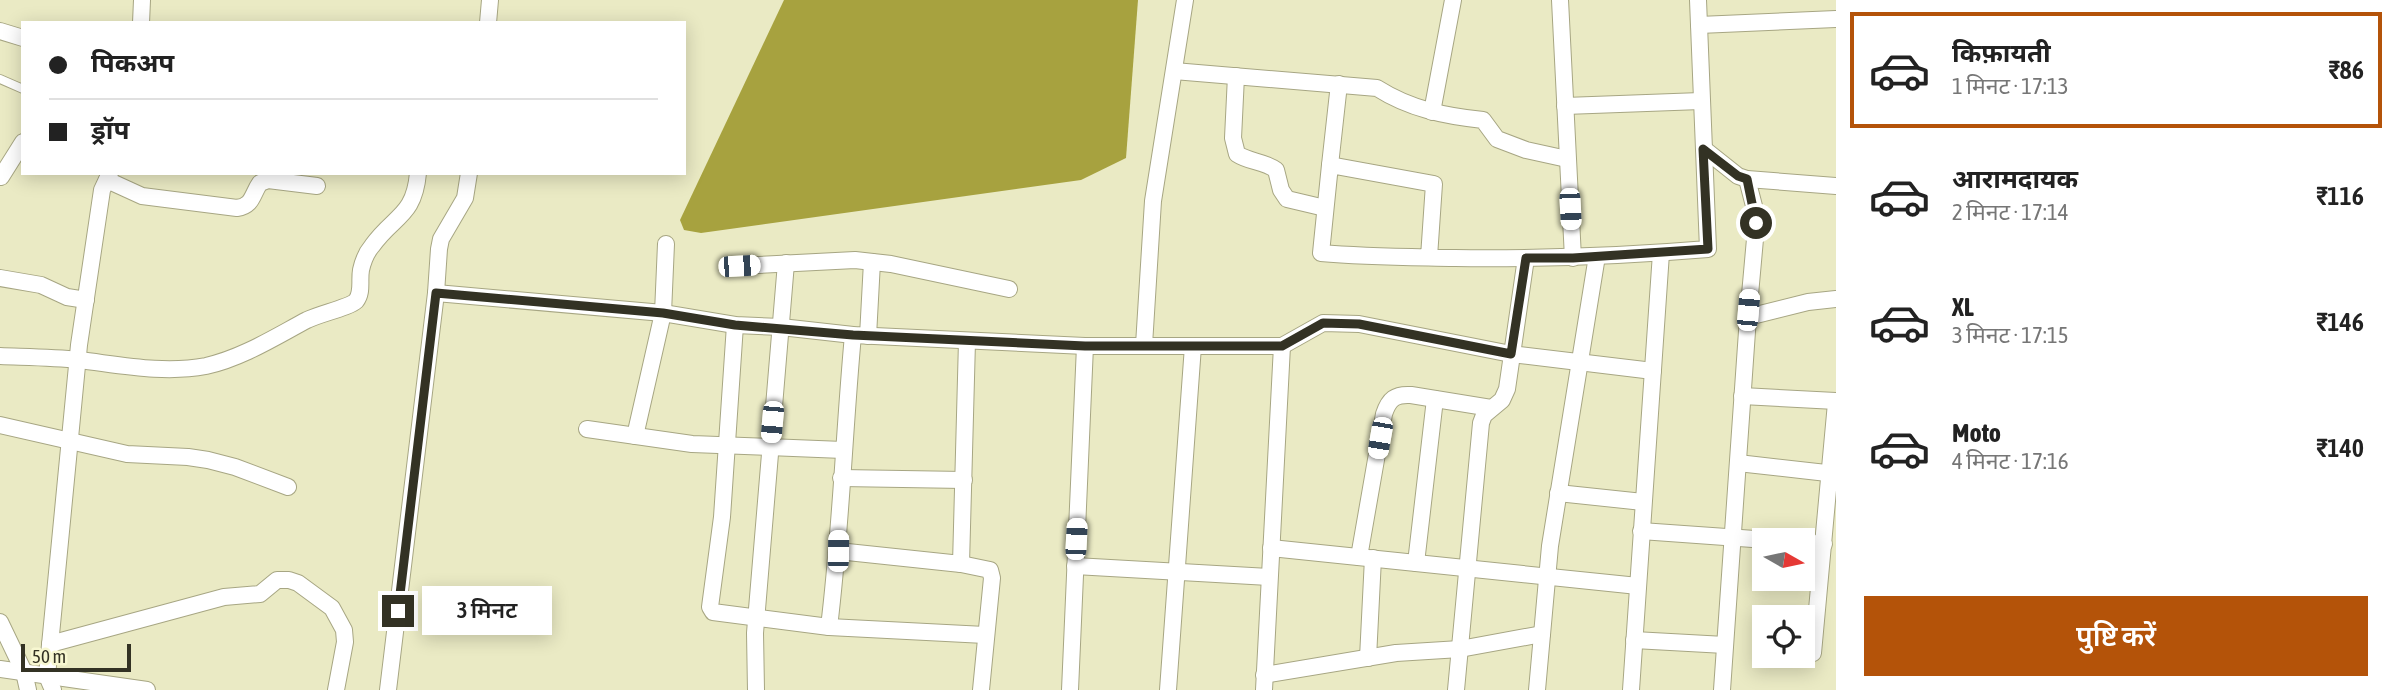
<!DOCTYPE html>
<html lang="hi">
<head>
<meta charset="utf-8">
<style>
  body { margin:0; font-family:"Asap Condensed","Noto Sans Devanagari",sans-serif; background:#f6f6f6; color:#222; height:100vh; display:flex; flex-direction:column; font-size:26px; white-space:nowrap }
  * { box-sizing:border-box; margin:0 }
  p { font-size:23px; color:#767676 }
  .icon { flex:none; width:38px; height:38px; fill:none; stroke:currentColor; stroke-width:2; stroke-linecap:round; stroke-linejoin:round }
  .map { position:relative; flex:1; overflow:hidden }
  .drawer { display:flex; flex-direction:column; background:#fff; width:560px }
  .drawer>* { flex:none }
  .top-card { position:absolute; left:21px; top:21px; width:665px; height:154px; border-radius:0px; box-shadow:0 4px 18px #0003; display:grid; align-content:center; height:154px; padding:0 28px; background:#fff }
  .needle { width:46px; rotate:99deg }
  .buttons { position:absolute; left:1752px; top:528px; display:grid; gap:14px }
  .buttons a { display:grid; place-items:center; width:63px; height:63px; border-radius:0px; background:#fff; box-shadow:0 4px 18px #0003; font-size:35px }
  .scale { position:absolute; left:21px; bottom:18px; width:110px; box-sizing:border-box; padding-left:7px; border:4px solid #333224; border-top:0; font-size:19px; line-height:24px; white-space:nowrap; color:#333224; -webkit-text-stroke:5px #f7f7d1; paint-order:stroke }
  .end { position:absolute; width:32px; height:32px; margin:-16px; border:9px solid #333224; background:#fff; box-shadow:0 0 0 4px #fff }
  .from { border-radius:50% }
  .bubble { position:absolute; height:49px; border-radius:0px; background:#fff; box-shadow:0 4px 18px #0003; font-size:23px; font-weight:600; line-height:49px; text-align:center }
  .car { position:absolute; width:21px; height:42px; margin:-21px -10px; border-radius:9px; box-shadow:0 0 5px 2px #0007; background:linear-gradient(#fff 24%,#345 0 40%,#fff 0 76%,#345 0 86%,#fff 0) }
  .top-card b { display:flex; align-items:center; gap:24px; height:66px; font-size:26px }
  .top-card b+b { border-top:2px solid #e0e0e0 }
  .top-card i { width:18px; height:18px; background:#222 }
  ul { padding:12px 0 0; list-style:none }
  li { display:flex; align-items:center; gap:21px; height:116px; margin:0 14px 10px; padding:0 14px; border:4px solid transparent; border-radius:0px }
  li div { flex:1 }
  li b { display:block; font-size:26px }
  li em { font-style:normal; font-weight:600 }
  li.selected { border-color:#b45309 }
  li>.icon { width:63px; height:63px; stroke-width:1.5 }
  .cta { display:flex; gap:14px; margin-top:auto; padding:14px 28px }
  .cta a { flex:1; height:80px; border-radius:0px; background:#b45309; color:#fff; font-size:28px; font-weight:600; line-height:80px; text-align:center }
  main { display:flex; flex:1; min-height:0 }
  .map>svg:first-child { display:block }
</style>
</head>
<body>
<main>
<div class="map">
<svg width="1836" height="690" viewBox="0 0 1836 690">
  <rect width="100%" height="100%" fill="#eaeac4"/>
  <polygon fill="#a7a23f" points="784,0 1138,0 1126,158 1081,180 701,233 684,230 680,220"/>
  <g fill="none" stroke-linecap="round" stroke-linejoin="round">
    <g stroke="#a7a683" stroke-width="10">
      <polyline id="service" points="0,79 23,89"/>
    </g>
    <g stroke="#a7a683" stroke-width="18">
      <g id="minor">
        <polyline points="1560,0 1573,258"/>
        <polyline points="141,23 142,0"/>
        <polyline points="488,23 490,0"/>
        <polyline points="1699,25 1836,19"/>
        <polyline points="0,31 23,38"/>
        <path d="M1174,71L1377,88C1410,109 1445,116 1483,120L1497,139L1526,150L1567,159"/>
        <path d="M1236,76L1233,138L1237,154C1249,162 1264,161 1276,170L1281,190L1287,199L1325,208"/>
        <polyline points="1565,106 1701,101"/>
        <polyline points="1432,112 1453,0"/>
        <polyline points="1704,149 1738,176 1747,179 1836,186"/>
        <polyline points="1330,165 1339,84"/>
        <polyline points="1,177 23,142"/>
        <path d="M107,180L142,196L237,208C253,206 252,194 260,183L268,180L317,186"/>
        <path d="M1429,257L1434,184L1330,165L1321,253C1366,257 1410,257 1455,258C1540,259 1624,256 1708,249L1698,0"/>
        <polyline points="739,266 855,260 891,264 1009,289"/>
        <polyline points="0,278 41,285 67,297 86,300"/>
        <polyline points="436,293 663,313 735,325 781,327 853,335 1085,346"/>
        <polyline points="1748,317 1808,302 1836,299"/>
        <polyline points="735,325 722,517 710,607 713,612 829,627 985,635"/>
        <polyline points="868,336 872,262"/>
        <polyline points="1144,345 1153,201 1185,0"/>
        <polyline points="1282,346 1323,323 1359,324 1511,354 1653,371"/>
        <path d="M0,356C26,357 53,357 79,360C121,365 164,374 206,366C242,358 275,337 307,320C319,314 350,307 356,301C363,292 359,281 361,270C363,261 366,253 372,246C394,215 414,217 418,173"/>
        <polyline points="1742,396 1836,401"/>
        <polyline points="0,425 127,454 188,457 208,460 235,467 288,487"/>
        <polyline points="587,429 692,444 843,450"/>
        <polyline points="635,436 663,313 666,244"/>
        <polyline points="1738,463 1836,474"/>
        <polyline points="841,478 964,480"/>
        <polyline points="1558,493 1643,502"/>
        <polyline points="1641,531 1782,541"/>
        <polyline points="1802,542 1824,544"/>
        <polyline points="1271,548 1638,586"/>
        <polyline points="838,551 961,564 967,341"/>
        <path d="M1359,557L1384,414C1389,399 1395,394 1411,395L1491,408"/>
        <polyline points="1416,563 1435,399"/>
        <polyline points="961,564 990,570 992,578 981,690"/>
        <polyline points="1075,566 1269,577"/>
        <polyline points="0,622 24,672 28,690"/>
        <path d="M829,627C841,530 844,432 853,335"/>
        <polyline points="1634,640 1725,645"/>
        <polyline points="50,644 224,597 260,594 277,580 289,580 298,583 332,608 344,630 345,642 336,690"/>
        <polyline points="1813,653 1836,403"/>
        <polyline points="1368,658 1373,558"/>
        <polyline points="0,669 147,690"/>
        <polyline points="1264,675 1396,653 1460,649 1542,634"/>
        <polyline points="53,690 47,676 79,345 102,190 110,173"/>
        <polyline points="388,690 436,293 439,249 441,239 465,198 469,173"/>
        <polyline points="756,690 755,633 786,263"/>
        <polyline points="1070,690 1085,346 1282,346 1264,690"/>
        <polyline points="1168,690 1193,346"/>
        <polyline points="1456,690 1481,423 1484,415 1502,400 1507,389 1526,258"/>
        <polyline points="1537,690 1550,546 1597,256"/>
        <polyline points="1631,690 1661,253"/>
        <polyline points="1722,690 1748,317 1755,239 1754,206 1747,179"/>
      </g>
    </g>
    <use href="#service" stroke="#fff" stroke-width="8"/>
    <use href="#minor" stroke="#fff" stroke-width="16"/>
  </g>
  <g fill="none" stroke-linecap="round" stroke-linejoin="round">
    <polyline stroke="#333224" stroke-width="9" points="398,611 436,293 663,313 735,325 853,335 1085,346 1282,346 1323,323 1359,324 1511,354 1526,258 1573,258 1708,249 1703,149 1738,176 1747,179 1756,223"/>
  </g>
</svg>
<div class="buttons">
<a><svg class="needle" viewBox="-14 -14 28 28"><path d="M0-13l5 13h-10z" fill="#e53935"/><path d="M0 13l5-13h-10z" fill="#767676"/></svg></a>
<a><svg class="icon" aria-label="locate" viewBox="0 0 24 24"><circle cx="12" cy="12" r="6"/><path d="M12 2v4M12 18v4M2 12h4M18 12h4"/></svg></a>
</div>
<div class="scale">50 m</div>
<i class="end from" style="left:1756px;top:223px"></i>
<i class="end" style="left:398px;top:611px"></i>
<div class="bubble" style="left:422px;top:586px;width:130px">3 मिनट</div>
<i class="car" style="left:1570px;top:209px;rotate:177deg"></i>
<i class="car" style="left:739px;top:266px;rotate:87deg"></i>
<i class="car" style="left:1748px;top:310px;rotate:5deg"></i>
<i class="car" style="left:772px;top:422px;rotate:185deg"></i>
<i class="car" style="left:1380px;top:438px;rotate:190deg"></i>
<i class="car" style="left:1076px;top:539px;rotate:3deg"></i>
<i class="car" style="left:838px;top:551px;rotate:1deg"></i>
<div class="top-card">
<b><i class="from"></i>पिकअप</b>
<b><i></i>ड्रॉप</b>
</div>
</div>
<section class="drawer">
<ul>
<li class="selected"><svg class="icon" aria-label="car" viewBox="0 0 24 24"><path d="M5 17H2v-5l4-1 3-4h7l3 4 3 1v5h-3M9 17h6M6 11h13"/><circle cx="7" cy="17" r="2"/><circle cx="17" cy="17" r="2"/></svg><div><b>किफ़ायती</b><p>1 मिनट · 17:13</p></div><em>₹86</em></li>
<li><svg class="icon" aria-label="car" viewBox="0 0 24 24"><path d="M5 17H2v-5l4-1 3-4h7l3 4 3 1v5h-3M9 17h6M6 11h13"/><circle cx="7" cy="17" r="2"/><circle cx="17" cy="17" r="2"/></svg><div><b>आरामदायक</b><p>2 मिनट · 17:14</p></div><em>₹116</em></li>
<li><svg class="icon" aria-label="car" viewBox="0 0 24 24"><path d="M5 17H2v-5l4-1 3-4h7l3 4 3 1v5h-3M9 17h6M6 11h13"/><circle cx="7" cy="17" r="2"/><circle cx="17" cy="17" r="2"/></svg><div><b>XL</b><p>3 मिनट · 17:15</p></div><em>₹146</em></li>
<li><svg class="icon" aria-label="car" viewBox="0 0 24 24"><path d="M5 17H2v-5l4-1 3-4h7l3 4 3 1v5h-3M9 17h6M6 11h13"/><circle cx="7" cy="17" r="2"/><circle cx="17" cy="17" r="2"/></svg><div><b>Moto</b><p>4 मिनट · 17:16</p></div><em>₹140</em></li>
</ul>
<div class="cta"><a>पुष्टि करें</a></div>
</section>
</main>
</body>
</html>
